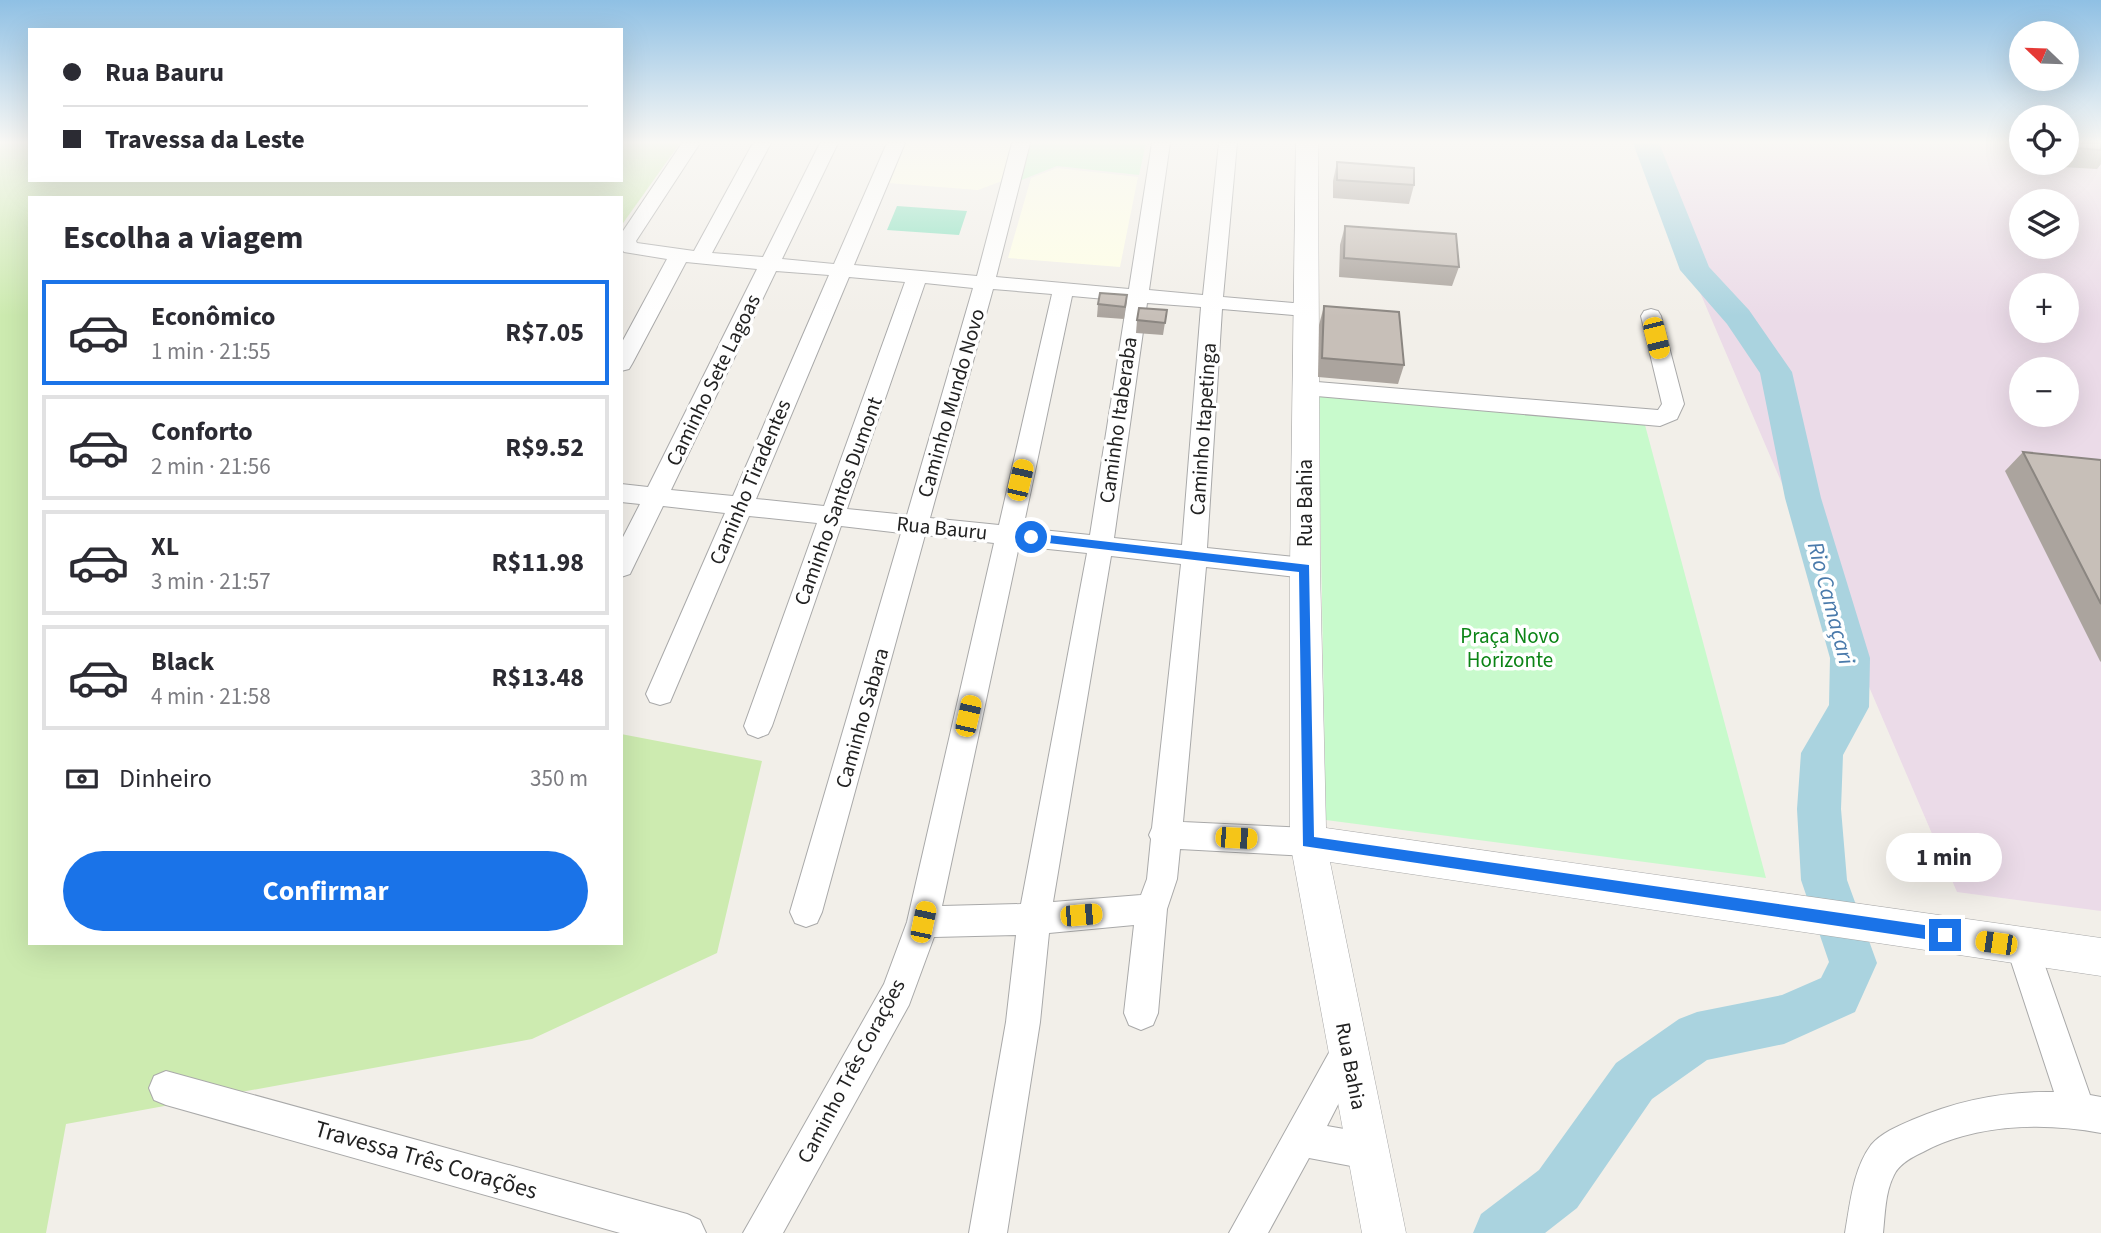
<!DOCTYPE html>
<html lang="pt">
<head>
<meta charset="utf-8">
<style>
  body { margin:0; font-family:"Source Sans 3",sans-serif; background:#f7f7f7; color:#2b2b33; height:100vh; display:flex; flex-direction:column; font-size:26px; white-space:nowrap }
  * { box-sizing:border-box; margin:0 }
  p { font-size:23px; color:#7c7c81 }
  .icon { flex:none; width:38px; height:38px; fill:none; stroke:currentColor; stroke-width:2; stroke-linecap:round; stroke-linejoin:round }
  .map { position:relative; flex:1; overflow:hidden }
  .details { position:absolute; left:28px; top:196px; width:595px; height:749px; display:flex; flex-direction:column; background:#fff; border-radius:0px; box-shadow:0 7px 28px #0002 }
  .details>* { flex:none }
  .hud { position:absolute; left:28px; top:28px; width:595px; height:154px; border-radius:0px; box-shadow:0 7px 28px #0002; display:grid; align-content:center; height:154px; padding:0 35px; background:#fff }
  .needle { width:46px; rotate:293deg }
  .controls { position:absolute; left:2009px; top:21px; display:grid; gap:14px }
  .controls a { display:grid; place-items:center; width:70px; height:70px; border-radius:50%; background:#fff; box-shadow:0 7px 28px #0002; font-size:35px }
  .end { position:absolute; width:32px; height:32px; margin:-16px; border:9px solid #1a73e8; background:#fff; box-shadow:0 0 0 4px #fff }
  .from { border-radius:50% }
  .bubble { position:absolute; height:49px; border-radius:24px; background:#fff; box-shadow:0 7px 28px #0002; font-size:23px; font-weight:700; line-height:49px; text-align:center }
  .car { position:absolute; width:21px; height:42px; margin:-21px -10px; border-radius:9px; box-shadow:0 0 5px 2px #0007; background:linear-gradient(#f5c518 24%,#345 0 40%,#f5c518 0 76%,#345 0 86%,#f5c518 0) }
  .hud b { display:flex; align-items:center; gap:24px; height:66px; font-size:26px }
  .hud b+b { border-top:2px solid #e1e1e2 }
  .hud i { width:18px; height:18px; background:#2b2b33 }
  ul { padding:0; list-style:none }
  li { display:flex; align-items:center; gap:21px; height:105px; margin:0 14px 10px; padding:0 21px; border:4px solid #e1e1e2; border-radius:0px }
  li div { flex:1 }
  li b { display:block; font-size:26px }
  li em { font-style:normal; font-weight:700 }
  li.current { border-color:#1a73e8 }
  li>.icon { width:63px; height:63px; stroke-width:1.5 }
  h2 { padding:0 35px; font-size:32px; line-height:84px }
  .pay { display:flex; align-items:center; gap:18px; height:77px; padding:0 35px; font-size:26px }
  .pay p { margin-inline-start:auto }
  .action { display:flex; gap:14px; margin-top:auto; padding:14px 35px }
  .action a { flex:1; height:80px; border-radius:42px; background:#1a73e8; color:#fff; font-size:28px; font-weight:700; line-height:80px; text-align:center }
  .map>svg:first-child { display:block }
</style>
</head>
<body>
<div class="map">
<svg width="2101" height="1233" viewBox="0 0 2101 1233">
  <rect width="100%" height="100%" fill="#f2efe9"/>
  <path fill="#ebdbe8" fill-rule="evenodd" d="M1636,143H2021V163H2067L2101,143V911L1957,892ZM2021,201H2067V247H2021ZM2021,285H2067V331H2021ZM2021,369H2067V415H2021Z"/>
  <g fill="#ffffe5">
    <polygon points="904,143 1015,143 1002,181 978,190 888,183"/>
    <polygon points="1057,168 1138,177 1120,267 1008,258 1031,178"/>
  </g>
  <polygon fill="#cdebb0" points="0,143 30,143 30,180 621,180 621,143 680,143 621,226 621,198 30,198 30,943 621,943 621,734 762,761 717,953 532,1039 66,1124 46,1233 0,1233"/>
  <g fill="#c8facc">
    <polygon points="1031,143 1146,143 1139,175 1057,166 1019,181"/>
    <polygon points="1318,385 1641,410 1766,878 1326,820"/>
  </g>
  <polygon fill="#88e0be" points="897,206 967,211 959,235 887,230"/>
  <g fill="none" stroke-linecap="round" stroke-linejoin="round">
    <polygon fill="#aad3df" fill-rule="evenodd" points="1633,143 1659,143 1709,267 1749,310 1792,372 1821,498 1870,658 1869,707 1843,755 1841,809 1847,880 1877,963 1855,1012 1784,1044 1707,1060 1652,1099 1577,1208 1545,1233 1473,1233 1481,1214 1539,1170 1616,1063 1679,1019 1697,1012 1782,995 1821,978 1829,962 1801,880 1797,809 1801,753 1829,705 1830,658 1785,498 1760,373 1727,324 1680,270"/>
    <g stroke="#a9a9a9" stroke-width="2">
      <g id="minor">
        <path d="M682,143H700L636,241L637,243L694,251L753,143H771L712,253L763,257L820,143H838L782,259L834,264L887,143H905L854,265L977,276L1012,143H1030L996,277L1129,289L1152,143H1170L1149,290L1203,295L1219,143H1237L1223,297L1305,304L1312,305L1315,310L1312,315L1305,316L1222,309L1207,548L1305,558L1314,561L1318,568L1314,575L1305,578L1206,567L1183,822L1308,828L1319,832L1323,842L1319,852L1308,856L1180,849L1177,879L1167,909L1158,1013L1153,1025L1141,1030L1129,1025L1124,1013L1134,925L1049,933L1040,1022L1007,1233H969L1006,1022L1016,935L934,937L909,1005L783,1233H743L884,984L907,922L994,543L925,535L822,912L817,923L806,927L795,923L790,912L901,533L841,526L772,726L768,734L758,738L748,734L744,726L817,523L749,516L670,702L660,705L650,702L646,694L725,513L663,506L630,574L621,577V541L640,504L621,502V484L648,487L757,269L686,262L632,364L629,369L621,371V344L667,259L624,252L621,248V234ZM776,271L829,275L733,496L671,490ZM849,277L905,282L824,506L756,499ZM925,283L973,288L907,515L847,509ZM993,289L1052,294L999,525L930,518ZM1072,296L1127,301L1090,535L1023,528ZM1147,303L1201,307L1182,545L1114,538ZM1019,546L1087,553L1021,904L942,906ZM1111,556L1181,564L1152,828L1149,835L1151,839L1147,879L1141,895L1053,902Z"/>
        <polygon points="1651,309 1658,311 1661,316 1684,404 1677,419 1660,426 1305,395 1297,393 1294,388 1297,383 1305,381 1658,410 1662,404 1641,316 1644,311"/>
        <path d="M2022,930L2033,935L2038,946L2090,1095L2101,1097V1133C2043,1122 1976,1124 1923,1152C1912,1157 1899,1164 1894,1175C1885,1192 1885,1215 1883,1233H1845C1850,1205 1853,1169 1871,1145C1881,1133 1898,1126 1912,1120C1958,1100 2003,1091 2054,1092L2006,946L2011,935Z"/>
        <polygon points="1348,1035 1360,1040 1365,1052 1327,1126 1367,1133 1380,1138 1385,1151 1380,1164 1367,1169 1309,1158 1268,1233 1229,1233 1336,1040"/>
        <polygon points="166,1071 687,1214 700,1220 706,1233 620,1233 166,1105 154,1100 149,1088 154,1076"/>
      </g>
    </g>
    <g stroke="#a9a9a9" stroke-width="1">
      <polygon id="tertiary" points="1296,143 1318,143 1320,568 1326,828 2101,938 2101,976 1330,862 1406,1233 1362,1233 1290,842 1290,568"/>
    </g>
    <use href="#minor" fill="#fff" fill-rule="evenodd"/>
    <use href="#tertiary" fill="#fff" fill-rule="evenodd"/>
  </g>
  <g fill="#aba49e">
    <polygon points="2067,143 2101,143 2101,164 2097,169 2062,167 2059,163 2067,163"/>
    <polygon points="1337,162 1414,185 1409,204 1333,198 1333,181"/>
    <polygon points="1345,226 1459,267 1452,286 1339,277 1340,245"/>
    <polygon points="1127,295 1124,319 1097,317 1098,304"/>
    <polygon points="1324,306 1404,365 1398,384 1318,377 1319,325"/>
    <polygon points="1167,310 1163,335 1136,333 1137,320"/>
    <polygon points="2023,452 2101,460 2101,662 2100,661 2005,471"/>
  </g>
  <g fill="#c7bfb8" stroke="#8b8681" stroke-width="2">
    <polygon points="2073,143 2101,143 2101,150 2076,148"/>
    <polygon points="1337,162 1414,168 1414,185 1337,180"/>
    <polygon points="1345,226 1456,234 1459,267 1344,258"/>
    <polygon points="1100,293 1127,295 1125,307 1098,304"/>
    <polygon points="1324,306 1399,312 1404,365 1322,358"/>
    <polygon points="1139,308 1167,310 1165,323 1137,320"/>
    <polygon points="2023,452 2101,460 2101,604"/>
  </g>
  <linearGradient id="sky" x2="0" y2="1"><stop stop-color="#8fc0e4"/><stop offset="0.45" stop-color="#f9f8f5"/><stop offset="1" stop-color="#f9f8f5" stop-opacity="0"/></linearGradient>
  <rect width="2101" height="316" fill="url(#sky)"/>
  <polygon fill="#1a73e8" points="1031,533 1309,565 1314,837 1945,928 1952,935 1950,940 1945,942 1303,846 1299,572 1031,541 1025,537"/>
  <g text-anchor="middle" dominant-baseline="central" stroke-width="7" stroke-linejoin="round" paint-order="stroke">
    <g font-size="21" fill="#222" stroke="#fff">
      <text transform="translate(713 380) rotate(-64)">Caminho Sete Lagoas</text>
      <text transform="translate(951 403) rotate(-74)">Caminho Mundo Novo</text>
      <text transform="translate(1118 420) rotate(-82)">Caminho Itaberaba</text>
      <text transform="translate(1203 429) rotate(-86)">Caminho Itapetinga</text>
      <text transform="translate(750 482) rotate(-67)">Caminho Tiradentes</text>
      <text transform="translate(838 501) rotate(-70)">Caminho Santos Dumont</text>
      <text transform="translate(1305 503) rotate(-90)">Rua Bahia</text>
      <text transform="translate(942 528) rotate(6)">Rua Bauru</text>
      <text transform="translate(862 718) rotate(-74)">Caminho Sabara</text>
      <text transform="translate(1351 1066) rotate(79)">Rua Bahia</text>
      <text transform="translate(851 1071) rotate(-62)">Caminho Três Corações</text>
    </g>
    <g font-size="21" fill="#0c8416" stroke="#fff">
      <text x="1510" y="636">Praça Novo<tspan x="1510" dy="24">Horizonte</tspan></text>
    </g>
    <g font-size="23" font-style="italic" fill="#4a7aab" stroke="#fff">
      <text transform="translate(1831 603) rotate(75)">Rio Camaçari</text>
    </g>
    <g font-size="24" fill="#222" stroke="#fff">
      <text transform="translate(426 1160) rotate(16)">Travessa Três Corações</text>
    </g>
  </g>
</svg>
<div class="controls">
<a><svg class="needle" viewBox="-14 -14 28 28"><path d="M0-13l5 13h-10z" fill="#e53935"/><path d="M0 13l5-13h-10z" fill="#7c7c81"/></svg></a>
<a><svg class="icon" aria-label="locate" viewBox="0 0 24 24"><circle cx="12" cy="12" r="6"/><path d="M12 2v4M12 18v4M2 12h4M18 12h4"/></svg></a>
<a><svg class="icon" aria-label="layers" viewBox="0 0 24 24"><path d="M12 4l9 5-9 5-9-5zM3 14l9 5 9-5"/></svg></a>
<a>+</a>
<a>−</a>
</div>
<i class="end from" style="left:1031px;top:537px"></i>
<i class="end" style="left:1945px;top:935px"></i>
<div class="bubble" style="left:1886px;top:833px;width:116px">1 min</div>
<i class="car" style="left:1656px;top:338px;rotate:166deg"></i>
<i class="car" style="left:1020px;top:480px;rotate:13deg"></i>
<i class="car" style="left:968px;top:716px;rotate:13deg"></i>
<i class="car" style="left:1236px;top:838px;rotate:93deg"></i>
<i class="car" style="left:1081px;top:915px;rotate:85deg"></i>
<i class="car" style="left:923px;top:922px;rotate:12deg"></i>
<i class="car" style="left:1996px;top:943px;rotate:278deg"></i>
<div class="hud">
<b><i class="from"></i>Rua Bauru</b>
<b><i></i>Travessa da Leste</b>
</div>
<section class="details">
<h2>Escolha a viagem</h2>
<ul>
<li class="current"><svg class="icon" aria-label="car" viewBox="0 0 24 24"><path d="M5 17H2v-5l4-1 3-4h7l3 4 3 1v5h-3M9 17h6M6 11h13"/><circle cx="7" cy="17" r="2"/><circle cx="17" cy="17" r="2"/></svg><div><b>Econômico</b><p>1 min · 21:55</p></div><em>R$7.05</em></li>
<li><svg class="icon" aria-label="car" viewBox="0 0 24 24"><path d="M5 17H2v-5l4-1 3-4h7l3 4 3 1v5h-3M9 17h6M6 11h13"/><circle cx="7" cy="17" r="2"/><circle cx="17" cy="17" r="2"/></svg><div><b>Conforto</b><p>2 min · 21:56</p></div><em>R$9.52</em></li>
<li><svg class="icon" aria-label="car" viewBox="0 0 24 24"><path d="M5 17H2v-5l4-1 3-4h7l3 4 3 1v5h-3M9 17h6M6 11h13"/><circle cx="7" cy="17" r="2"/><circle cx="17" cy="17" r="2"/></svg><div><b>XL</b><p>3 min · 21:57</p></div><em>R$11.98</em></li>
<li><svg class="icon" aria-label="car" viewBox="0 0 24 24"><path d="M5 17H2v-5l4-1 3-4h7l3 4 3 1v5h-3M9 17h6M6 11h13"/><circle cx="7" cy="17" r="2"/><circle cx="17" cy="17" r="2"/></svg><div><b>Black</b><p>4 min · 21:58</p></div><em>R$13.48</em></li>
</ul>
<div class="pay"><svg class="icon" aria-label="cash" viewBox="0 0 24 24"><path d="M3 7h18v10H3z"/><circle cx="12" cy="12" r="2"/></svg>Dinheiro<p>350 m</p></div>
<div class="action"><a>Confirmar</a></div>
</section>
</div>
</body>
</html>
